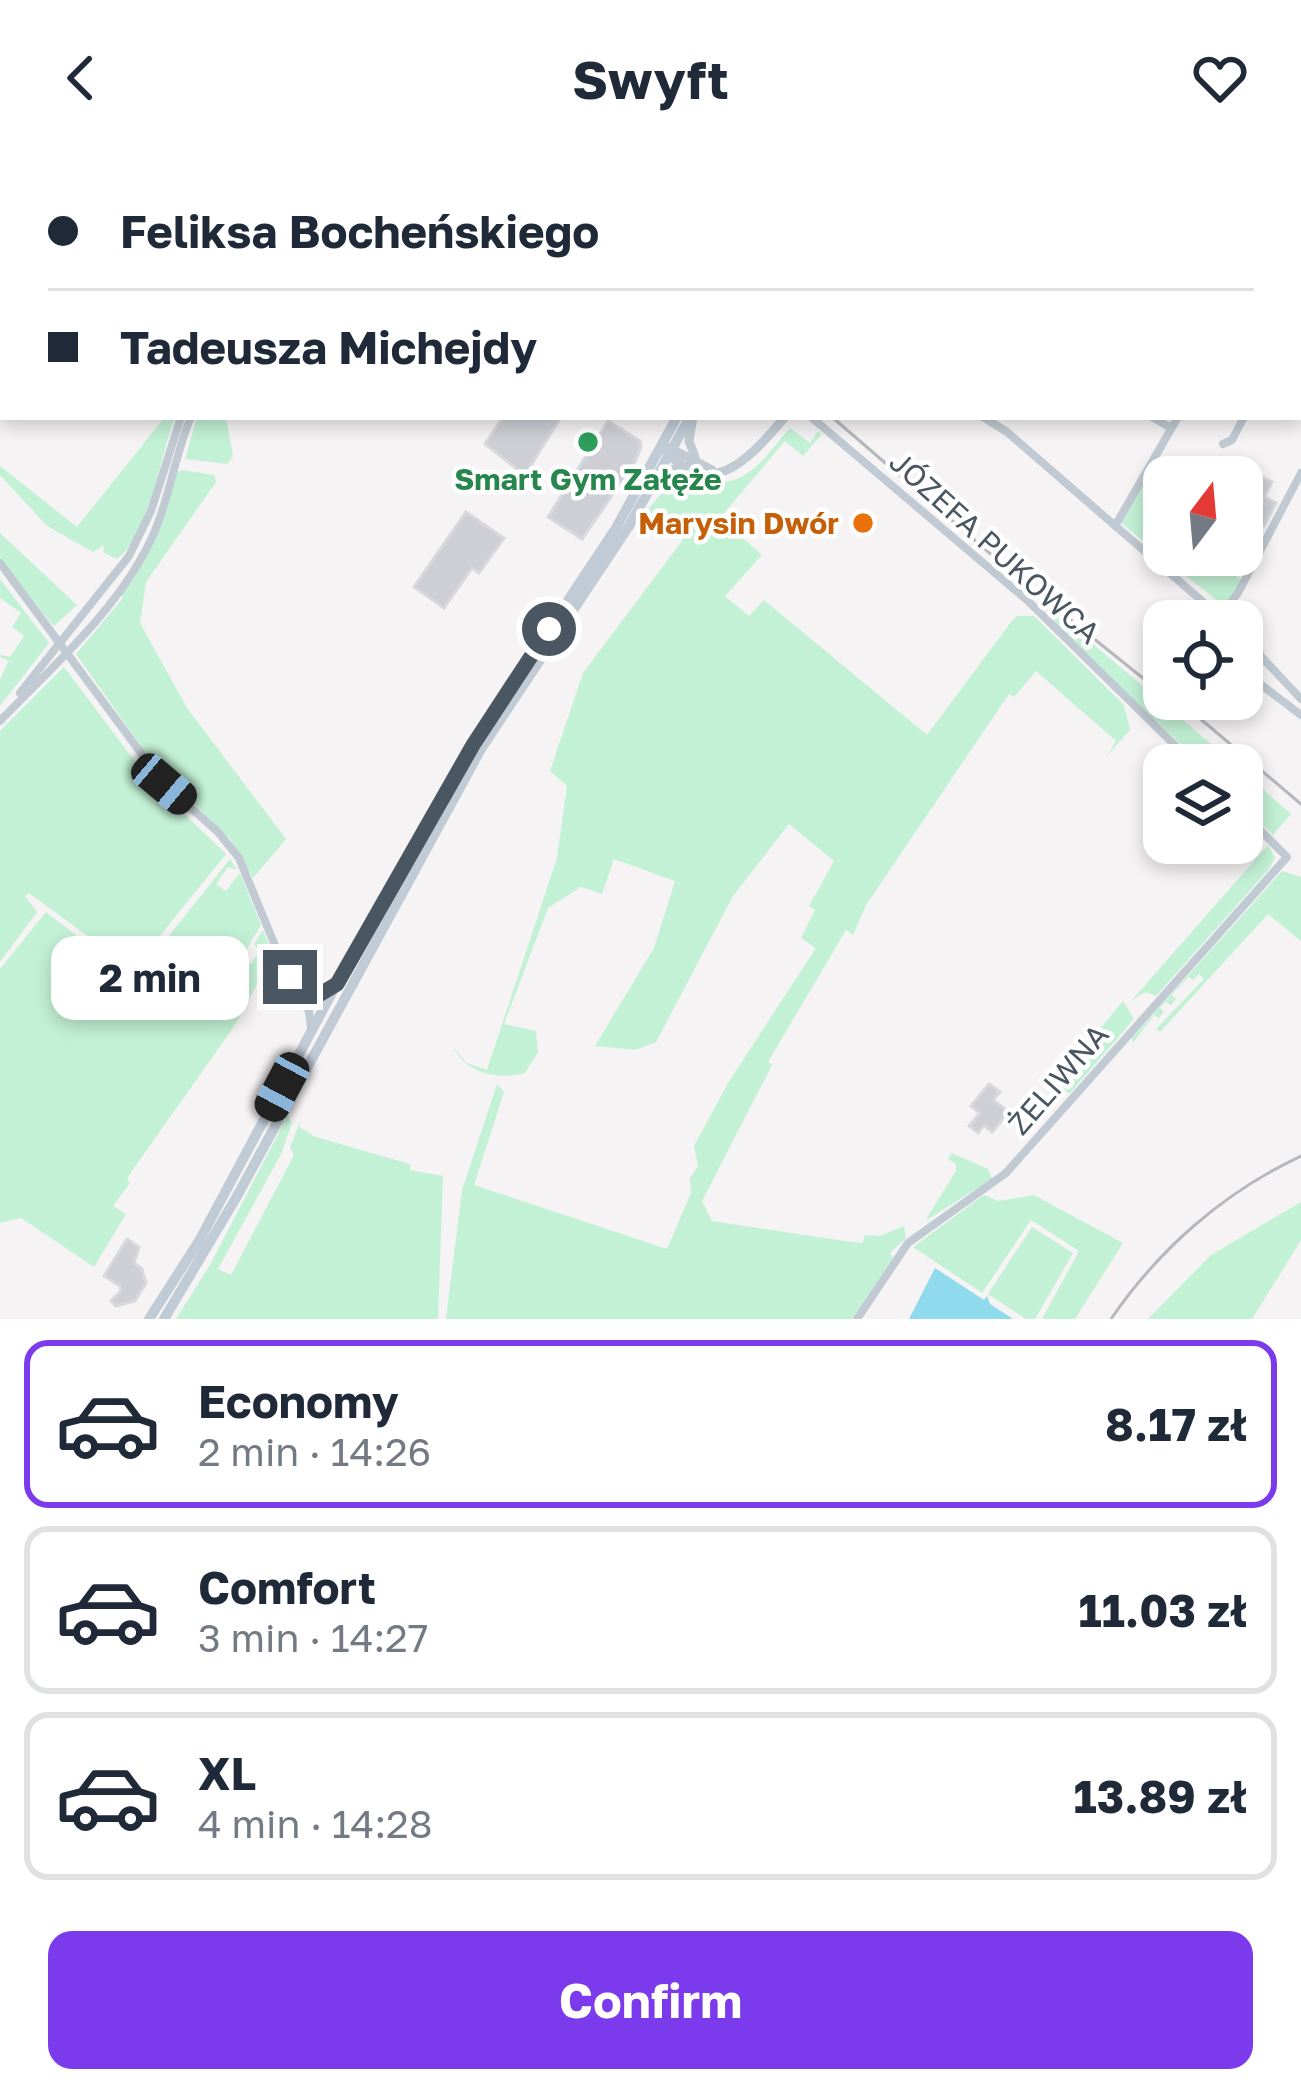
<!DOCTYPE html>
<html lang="en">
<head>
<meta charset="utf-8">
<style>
  body { margin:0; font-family:"Golos Text",sans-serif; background:#f6f6f7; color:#1f2937; height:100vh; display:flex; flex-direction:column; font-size:45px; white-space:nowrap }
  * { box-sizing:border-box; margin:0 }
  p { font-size:39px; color:#747a83 }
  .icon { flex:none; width:66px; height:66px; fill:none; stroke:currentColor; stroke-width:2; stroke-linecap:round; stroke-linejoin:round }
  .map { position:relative; height:1163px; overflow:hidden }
  .panel { display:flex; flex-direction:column; background:#fff; flex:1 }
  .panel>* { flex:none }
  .top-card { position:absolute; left:0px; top:0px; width:1302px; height:264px; box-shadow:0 6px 18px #0003; display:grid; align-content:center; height:264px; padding:0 48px; background:#fff }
  .needle { width:78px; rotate:16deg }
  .controls { position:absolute; left:1143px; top:300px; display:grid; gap:24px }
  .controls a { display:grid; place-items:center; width:120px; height:120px; border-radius:24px; background:#fff; box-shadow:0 6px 18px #0003; font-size:60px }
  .end { position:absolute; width:54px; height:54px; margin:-27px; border:15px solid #4a5661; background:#fff; box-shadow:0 0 0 6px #fff }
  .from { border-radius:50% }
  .bubble { position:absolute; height:84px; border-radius:24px; background:#fff; box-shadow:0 6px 18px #0003; font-size:39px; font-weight:700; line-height:84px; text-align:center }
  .car { position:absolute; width:36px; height:72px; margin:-36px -18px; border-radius:15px; box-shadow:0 0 9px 3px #0007; background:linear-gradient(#222 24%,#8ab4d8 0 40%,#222 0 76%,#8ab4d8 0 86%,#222 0) }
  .top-card b { display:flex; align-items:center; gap:42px; height:114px; font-size:45px }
  .top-card b+b { border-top:3px solid #e0e1e3 }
  .top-card i { width:30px; height:30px; background:#1f2937 }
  ul { padding:21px 0 0; list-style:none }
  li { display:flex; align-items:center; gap:36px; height:168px; margin:0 24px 18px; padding:0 24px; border:6px solid #e0e1e3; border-radius:24px }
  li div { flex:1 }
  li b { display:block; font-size:45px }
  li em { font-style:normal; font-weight:700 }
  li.on { border-color:#7c3aed }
  li>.icon { width:108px; height:108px; stroke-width:1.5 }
  .primary-button { display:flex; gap:24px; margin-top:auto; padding:24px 48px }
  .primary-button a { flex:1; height:138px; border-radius:24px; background:#7c3aed; color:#fff; font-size:48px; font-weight:700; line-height:138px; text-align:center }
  header { display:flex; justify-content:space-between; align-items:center; height:156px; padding:0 48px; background:#fff; font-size:54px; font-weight:700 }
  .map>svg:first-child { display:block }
</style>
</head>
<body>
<header><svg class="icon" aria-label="back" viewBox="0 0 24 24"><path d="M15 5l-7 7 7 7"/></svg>Swyft<svg class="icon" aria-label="heart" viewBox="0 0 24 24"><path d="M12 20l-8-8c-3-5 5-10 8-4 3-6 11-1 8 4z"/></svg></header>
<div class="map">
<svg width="1301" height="1163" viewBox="0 0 1301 1163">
  <rect width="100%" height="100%" fill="#f5f3f3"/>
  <g fill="#c3f1d5">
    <path d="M165,261H175C160,299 150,379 117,403L103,396L104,389L93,396L47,370L0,319V310L77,371Z"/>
    <polygon points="197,261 226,261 233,300 228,308 185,303"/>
    <path d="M790,272L810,287L818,275L822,278L803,300L785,285L720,362L762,399L725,440L749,460L764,444L927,579L1011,466L1017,460H1034L1124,549L1130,574L1106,601L1116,585L1036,515L1014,541L1009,538L866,749L853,779L846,774L768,906L772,909L702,1045L712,1065L844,1085L863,1087L864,1079L880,1080L904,1070L906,1082L890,1097L893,1102L852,1163H446L462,1034L497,928L504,936L474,1029L667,1093L691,1037L690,1022L698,1010L694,990L728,927L816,792L801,782L815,754L809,750L834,705L789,668L733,740L656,886L635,894L595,890L654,792L675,725L614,703L602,738L581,731L548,752L504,868L536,875L538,896L525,917C496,924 468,918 453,891L467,907L487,914L557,702L567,630L550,615L583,517L682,385L681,373L647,355L676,319C691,317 699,323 714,325C748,332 770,294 790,272Z"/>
    <polygon points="1154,310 1172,321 1164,321 1164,399 1207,399 1205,404 1243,424 1226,452 1121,367"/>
    <polygon points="183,314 214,319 216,326 146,426 140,467 187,552 286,683 253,722 230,683 176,631 180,625 173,619 171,628 160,617 76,498 123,442 120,438 160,371 177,316"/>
    <polygon points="0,377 77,449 54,470 49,465 0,402"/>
    <polygon points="0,423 49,487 0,550 0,524 8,506 13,507 0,501 0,499 10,501 24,480 12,471 21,457 0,442"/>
    <polygon points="1035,439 1236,609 1203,609 1067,482"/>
    <polygon points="64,511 149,624 226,698 133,813 29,737 25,740 37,756 0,806 0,575"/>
    <polygon points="1242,615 1291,658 1273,679 1242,648"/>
    <polygon points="1268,689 1275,702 1269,713 1156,840 1146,836 1132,844"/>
    <polygon points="230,703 237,714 228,711 216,728 226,735 240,717 261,769 239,806 251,808 259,795 254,788 263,774 273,799 235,869 127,1022 130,1027 113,1050 126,1058 94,1111 21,1062 0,1067 0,813 46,756 134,824"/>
    <polygon points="1282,715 1301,721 1301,785 1268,758 1160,876 1156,873 1204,823 1199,818 1193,824 1189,821 1172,839 1176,843 1171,849 1166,846 1160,852 1164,856 1159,862 1154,859 1133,887 1132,882"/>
    <polygon points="1123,845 1134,863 1070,937 1052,930"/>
    <polygon points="288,959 292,967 281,998 218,1113 231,1119 294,999 290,991 301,963 299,971 316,981 410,1008 410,1014 443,1020 438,1163 176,1163 210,1109"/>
    <polygon points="952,997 988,1013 992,1023 925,1065 956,1015 956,1008 948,1003"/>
    <polygon points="984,1039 998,1045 1034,1039 1123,1087 1075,1163 1042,1163 1079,1095 1031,1064 982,1137 913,1091"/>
    <polygon points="1301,1046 1301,1084 1252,1163 1148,1163 1211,1099"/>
    <polygon points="1032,1071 1073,1097 1035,1163 1026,1163 988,1138"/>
  </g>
  <polygon fill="#90daee" points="935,1112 984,1144 987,1140 990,1148 1013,1163 909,1163"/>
  <g fill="#cdcfd5" stroke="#d7d9de" stroke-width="3">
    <polygon points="503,261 561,261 525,319 485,288"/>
    <polygon points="608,265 640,285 641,291 634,308 582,383 548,361"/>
    <polygon points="1260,320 1272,326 1264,341 1276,347 1264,370 1242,358"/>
    <polygon points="466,356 504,382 479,417 472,412 444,452 414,431"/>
    <polygon points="989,928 1000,936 993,944 1009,956 992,976 984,969 978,977 969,970 980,957 971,950"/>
    <polygon points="127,1083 139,1091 134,1107 142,1113 146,1127 135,1145 116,1150 111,1145 121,1135 120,1130 104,1120"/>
  </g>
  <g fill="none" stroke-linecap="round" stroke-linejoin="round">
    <g stroke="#c1cad2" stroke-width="8">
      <polyline points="376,3 378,0"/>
      <polyline points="388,3 391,0"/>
      <polyline points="767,3 769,0"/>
      <polyline points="1299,162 1301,159"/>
      <polyline points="811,261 1028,445 1195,609"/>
      <polyline points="983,261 1007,276 1225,465"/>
      <polyline points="1152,261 1171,272"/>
      <polyline points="1223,288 1232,284 1244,261"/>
      <polyline points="1115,370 1178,261"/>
      <polyline points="0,407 164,628 218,676 239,702 293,833 309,855 311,873"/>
      <polyline points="1220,460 1238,437 1301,317"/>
      <polyline points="1242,480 1301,543"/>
      <polyline points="1260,497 1245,501 1247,518 1301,559"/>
      <polyline points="20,537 129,400 151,355 181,261"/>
      <path d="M0,565C55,508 122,450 154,377C170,340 175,298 191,261"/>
      <polyline points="298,834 312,843 331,833"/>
      <polyline points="857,1163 908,1087 1006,1017 1287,701 1242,656"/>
    </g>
    <g stroke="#c1cad2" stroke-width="9">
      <polyline points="499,0 502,3"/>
      <polyline points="1116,0 1120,3"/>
      <polyline points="1299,116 1301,117"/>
      <polyline points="693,261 689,285 695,301"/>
      <path d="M661,290C712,350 750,301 785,261"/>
      <polyline points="668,291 712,314"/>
      <polyline points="655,330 674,313 689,310"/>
    </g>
    <g stroke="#c1cbd6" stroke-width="10">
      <polyline points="879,3 881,0"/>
      <polyline points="894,3 896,0"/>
      <polyline points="149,1163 199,1085 357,790 473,588 616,372 677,261"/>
      <polyline points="164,1163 236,1042 481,593 629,370 690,261"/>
    </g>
    <g stroke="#b5b8bd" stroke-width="3">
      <polyline points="1119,0 1123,3"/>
      <polyline points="1299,118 1301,119"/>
    </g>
    <g stroke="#b5b8bd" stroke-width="3">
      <polyline points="542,0 547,3"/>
      <polyline points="832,261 1022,425 1164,539"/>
      <polyline points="1177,543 1301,648"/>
      <path d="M1111,1163C1159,1093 1224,1036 1301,1000"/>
    </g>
  </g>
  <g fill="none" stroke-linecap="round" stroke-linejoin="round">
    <polyline stroke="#4a5661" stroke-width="15" points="290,821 303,839 312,843 337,828 473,589 549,473"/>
  </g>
  <circle fill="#2e9e5b" stroke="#fff" stroke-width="4.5" cx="588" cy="286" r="12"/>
  <circle fill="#e8710a" stroke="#fff" stroke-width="4.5" cx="863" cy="367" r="12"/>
  <g text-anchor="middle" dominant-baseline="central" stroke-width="9" stroke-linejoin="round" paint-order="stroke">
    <g font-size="30" font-weight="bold" fill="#27864d" stroke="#fff">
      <text x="588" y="323">Smart Gym Załęże</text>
    </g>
    <g font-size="30" font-weight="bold" fill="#c56008" stroke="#fff" text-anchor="end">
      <text x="839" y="367">Marysin Dwór</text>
    </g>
    <g font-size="30" fill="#4a5661" stroke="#fff">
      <text transform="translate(995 391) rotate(42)">JÓZEFA PUKOWCA</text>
      <text transform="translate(1058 923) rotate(-49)">ŻELIWNA</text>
    </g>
  </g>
</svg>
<div class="controls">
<a><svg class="needle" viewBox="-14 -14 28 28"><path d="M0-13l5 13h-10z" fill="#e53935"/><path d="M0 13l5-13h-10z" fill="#747a83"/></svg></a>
<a><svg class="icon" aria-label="locate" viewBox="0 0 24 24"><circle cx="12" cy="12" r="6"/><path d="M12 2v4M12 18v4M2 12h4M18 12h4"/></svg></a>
<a><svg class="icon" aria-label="layers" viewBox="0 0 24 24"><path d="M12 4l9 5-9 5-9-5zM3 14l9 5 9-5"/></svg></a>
</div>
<i class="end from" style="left:549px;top:473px"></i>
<i class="end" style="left:290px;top:821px"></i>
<div class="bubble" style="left:51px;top:780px;width:198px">2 min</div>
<i class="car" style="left:164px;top:628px;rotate:130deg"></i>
<i class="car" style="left:282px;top:931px;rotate:208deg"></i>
<div class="top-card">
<b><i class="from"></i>Feliksa Bocheńskiego</b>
<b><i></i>Tadeusza Michejdy</b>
</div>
</div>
<section class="panel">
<ul>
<li class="on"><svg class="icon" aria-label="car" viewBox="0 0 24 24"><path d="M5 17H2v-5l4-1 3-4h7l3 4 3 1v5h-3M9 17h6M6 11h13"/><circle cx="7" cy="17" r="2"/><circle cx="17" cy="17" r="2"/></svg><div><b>Economy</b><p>2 min · 14:26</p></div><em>8.17 zł</em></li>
<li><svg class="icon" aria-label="car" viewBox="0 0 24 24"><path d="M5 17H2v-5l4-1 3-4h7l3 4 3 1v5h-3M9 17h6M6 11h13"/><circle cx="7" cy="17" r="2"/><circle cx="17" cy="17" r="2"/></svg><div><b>Comfort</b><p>3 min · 14:27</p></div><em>11.03 zł</em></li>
<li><svg class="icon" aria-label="car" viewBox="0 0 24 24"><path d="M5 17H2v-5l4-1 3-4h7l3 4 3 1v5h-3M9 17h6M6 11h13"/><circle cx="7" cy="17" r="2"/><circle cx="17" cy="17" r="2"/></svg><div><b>XL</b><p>4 min · 14:28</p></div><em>13.89 zł</em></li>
</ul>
<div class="primary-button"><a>Confirm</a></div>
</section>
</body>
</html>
